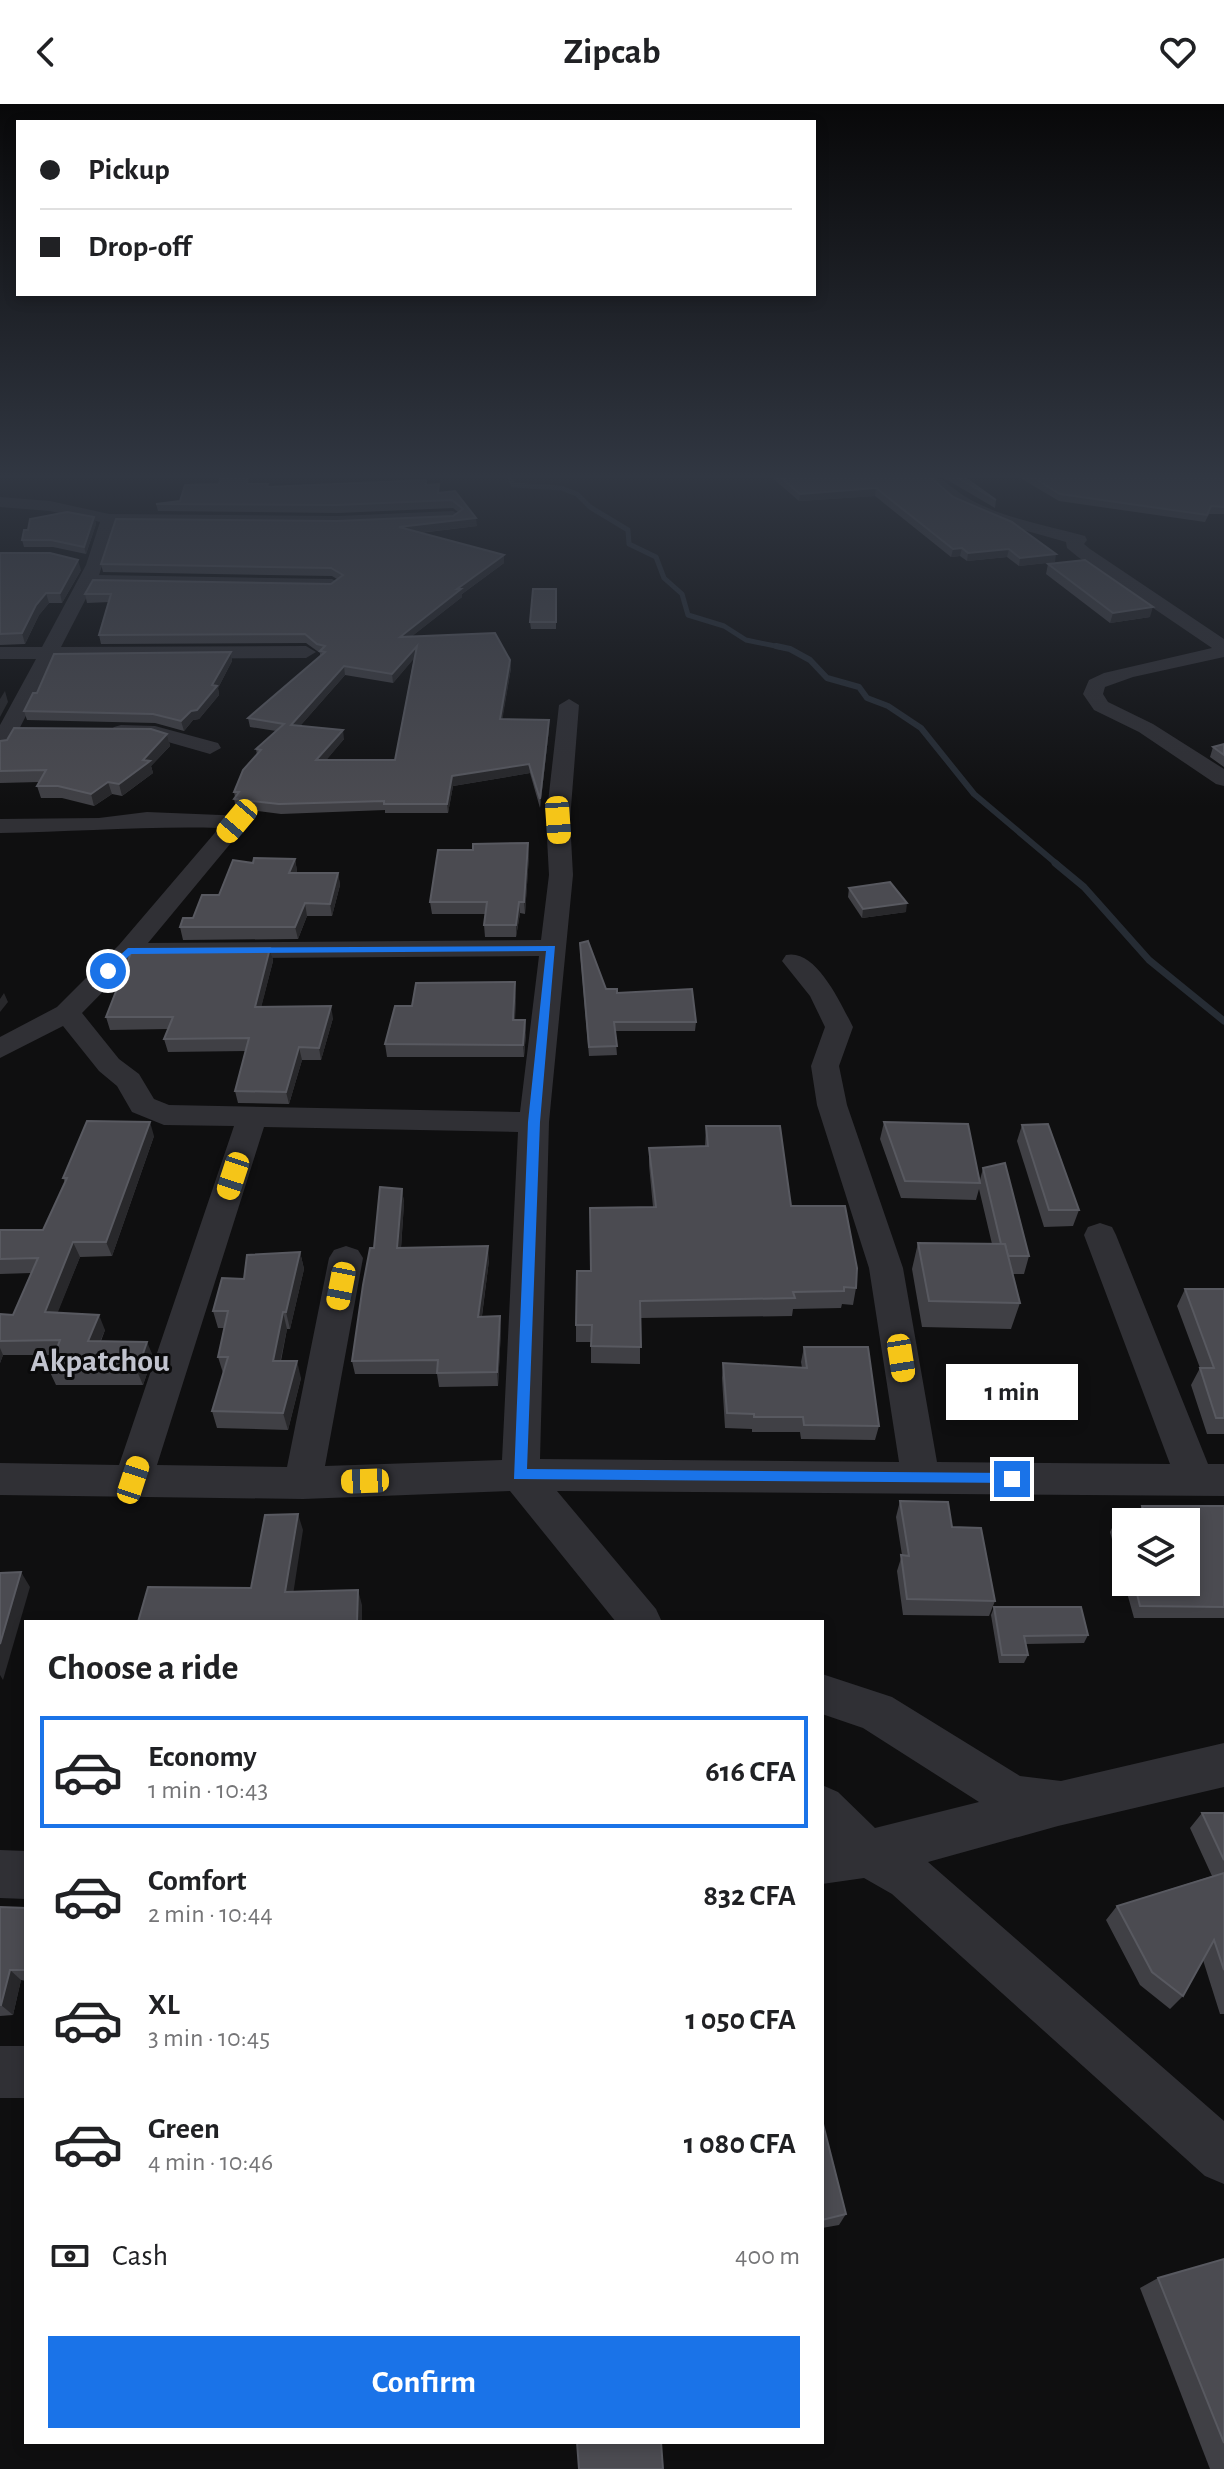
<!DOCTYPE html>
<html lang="en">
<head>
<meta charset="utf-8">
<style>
  body { margin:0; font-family:"Alegreya Sans",sans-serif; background:#f6f6f6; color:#202124; height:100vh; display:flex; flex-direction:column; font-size:30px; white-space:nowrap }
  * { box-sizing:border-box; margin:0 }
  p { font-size:26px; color:#757577 }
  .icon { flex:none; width:44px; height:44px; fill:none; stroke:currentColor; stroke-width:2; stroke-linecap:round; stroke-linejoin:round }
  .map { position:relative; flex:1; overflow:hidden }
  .panel { position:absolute; left:24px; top:1516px; width:800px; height:824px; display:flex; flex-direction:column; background:#fff; border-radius:0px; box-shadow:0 4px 12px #0003 }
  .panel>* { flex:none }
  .guide { position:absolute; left:16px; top:16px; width:800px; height:176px; border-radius:0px; box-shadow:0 4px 12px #0003; display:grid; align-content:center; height:176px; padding:0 24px; background:#fff }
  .buttons { position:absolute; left:1112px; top:1404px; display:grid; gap:16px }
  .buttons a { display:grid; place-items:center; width:88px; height:88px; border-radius:0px; background:#fff; box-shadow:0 4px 12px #0003; font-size:40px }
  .end { position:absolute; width:36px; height:36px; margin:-18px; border:10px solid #1a73e8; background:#fff; box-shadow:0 0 0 4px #fff }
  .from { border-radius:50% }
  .bubble { position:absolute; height:56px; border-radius:0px; background:#fff; box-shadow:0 4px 12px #0003; font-size:26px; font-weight:700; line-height:56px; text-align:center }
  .car { position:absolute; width:24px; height:48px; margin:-24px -12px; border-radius:10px; box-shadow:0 0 6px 2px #0007; background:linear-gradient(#f5c518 24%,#345 0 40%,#f5c518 0 76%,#345 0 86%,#f5c518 0) }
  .guide b { display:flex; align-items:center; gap:28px; height:76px; font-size:30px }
  .guide b+b { border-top:2px solid #e0e0e0 }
  .guide i { width:20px; height:20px; background:#202124 }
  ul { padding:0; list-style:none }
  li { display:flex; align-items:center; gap:24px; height:112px; margin:0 16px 12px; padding:0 8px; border:4px solid transparent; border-radius:0px }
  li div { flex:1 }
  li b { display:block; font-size:30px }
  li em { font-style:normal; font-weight:700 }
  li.active { border-color:#1a73e8 }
  li>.icon { width:72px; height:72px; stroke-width:1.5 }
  h2 { padding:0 24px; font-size:36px; line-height:96px }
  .pay { display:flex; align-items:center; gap:20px; height:88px; padding:0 24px; font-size:30px }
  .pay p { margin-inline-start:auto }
  .action { display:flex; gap:16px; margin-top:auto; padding:16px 24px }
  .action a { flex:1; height:92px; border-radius:0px; background:#1a73e8; color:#fff; font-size:32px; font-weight:700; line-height:92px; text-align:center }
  header { display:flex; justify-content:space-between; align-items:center; height:104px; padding:0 24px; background:#fff; font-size:36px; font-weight:700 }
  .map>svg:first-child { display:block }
</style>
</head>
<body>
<header><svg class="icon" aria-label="back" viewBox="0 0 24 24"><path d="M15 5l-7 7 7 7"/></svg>Zipcab<svg class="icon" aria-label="heart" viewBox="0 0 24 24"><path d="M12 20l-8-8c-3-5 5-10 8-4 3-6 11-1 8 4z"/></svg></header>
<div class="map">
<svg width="1224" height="2365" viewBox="0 0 1224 2365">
  <rect width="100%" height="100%" fill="#0f0f10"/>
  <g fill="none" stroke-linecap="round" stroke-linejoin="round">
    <polyline stroke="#262c34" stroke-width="5" points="509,371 513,381 561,384 577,390 590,403 628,426 629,440 656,453 664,474 682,490 688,511 724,522 746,536 785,544"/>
    <polyline stroke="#262c34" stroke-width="6" points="776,542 790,545 810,556 827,574 859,583 867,594 888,602 921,624 974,690 1058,761"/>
    <polyline stroke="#262c34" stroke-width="7" points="1055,759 1084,783 1149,856 1224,917"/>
    <g fill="#303035" fill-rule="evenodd">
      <path d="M923,371C943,371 949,383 966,393C1001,414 1045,421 1085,432L1087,436L1084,440L1090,445L1224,535V553L1133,573L1105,583L1103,590L1108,598L1153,620L1224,665V682L1216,680L1139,628L1094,606L1083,590L1089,576L1104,569L1212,544L1078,453L1067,444L1066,438C1016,423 958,414 923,371Z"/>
      <polygon points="0,393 50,397 109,410 338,412 453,407 461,412 453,417 338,422 116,420 99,471 332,475 341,480 332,485 93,481 61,543 306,542 316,548 306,554 55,555 11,641 0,647 0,621 36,555 0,555 0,543 42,543 86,461 100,418 50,407 0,403"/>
      <path d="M569,595L579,601L570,716L573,771L549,1018L540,1355L899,1358L869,1164L817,1001L811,962L825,923L810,892L782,857L786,851C816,844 841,900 853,923L839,962L847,1001L903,1164L937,1358L1170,1360L1084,1131L1088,1123L1100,1119L1112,1123L1116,1131L1208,1360H1224V1392L557,1387L656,1505L662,1518H616L510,1387L303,1395L0,1391V1359L119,1361L234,1022L164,1021L132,1008L117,982L99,967L63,922L0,954V933L57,903L119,841L219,724C146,722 73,728 0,729V715L99,714L147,708L245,712L249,717L245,722L148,839L541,836L549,771L546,716L559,601ZM539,852L520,1008L169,1001L154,995L139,970L119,955L82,909L135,855ZM264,1023L518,1028L502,1356L325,1362L363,1154L358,1146L346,1142L334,1146L329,1154L287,1363L157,1361Z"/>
      <polygon points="121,621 155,622 218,639 221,644 210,650 154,634 114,631 110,627 114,623"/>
      <polygon points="822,1570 892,1593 1020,1672 1061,1677 1224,1639 1224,1683 1058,1722 928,1758 1224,2017 1224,2080 1205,2072 892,1790 864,1774 822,1780 822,1681 838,1688 875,1724 979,1698 863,1624 822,1610"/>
      <polygon points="0,1746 26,1747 26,1795 0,1794"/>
      <rect x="0" y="1942" width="26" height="52"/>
    </g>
  </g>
  <g fill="#404045" fill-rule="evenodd">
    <polygon points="769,371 928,371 953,393 1055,458 1019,462 1007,453 967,457 960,452 951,453 875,392 799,397"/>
    <polygon points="939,371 961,371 996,396 995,404"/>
    <polygon points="1015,371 1224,371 1224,410 1209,410 1205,418 1059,397"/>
    <path d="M426,376L427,381L439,389L455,387L477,422L420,429L504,451V459L462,490V493L412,532L510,556L511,564L502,615L549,625L540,704L530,669L453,682L448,709H385V706L281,710L236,704L234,695L235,693L234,688L257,651L256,645L276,627L250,623L248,614L320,552V549L306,539L101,540L99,531L109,498L87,499L85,490L331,480L337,475L332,472L103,468L101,460L337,417L453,412L458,408L453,404L338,409L158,407L156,400L180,397L249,380H268L269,383ZM414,554L395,656H326L344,635L300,622L345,571L393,579Z"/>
    <polygon points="94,413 96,420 86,450 53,443 24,443 22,436"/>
    <polygon points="0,449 81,466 62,499 49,499 39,511 25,540 0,541"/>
    <polygon points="1048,460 1150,513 1110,519 1046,470"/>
    <polygon points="556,485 556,525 531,525 530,518"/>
    <polygon points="231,548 232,557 218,584 219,591 199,615 193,616 184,627 155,619 27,616 24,607 37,589"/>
    <polygon points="167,630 170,642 151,662 153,669 122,692 112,690 94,702 62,694 41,694 37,682 39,678 0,679 0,637"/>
    <polygon points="1224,640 1224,663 1210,653 1213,643"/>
    <polygon points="529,751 525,810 520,809 516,833 485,833 484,821 485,810 432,810 430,798"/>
    <polygon points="295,755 297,767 296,769 338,769 340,781 332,812 307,812 298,835 183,836 180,823 193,814 253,759"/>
    <polygon points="849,784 906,808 862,814 848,793"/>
    <polygon points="270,844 273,857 261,903 333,914 321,956 302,956 289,1000 238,999 235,987 246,947 168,948 164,935 168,925 110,926 106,913"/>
    <polygon points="580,848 606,885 696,918 695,927 615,927 617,951 589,952"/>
    <polygon points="516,891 515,916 525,916 526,929 524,953 387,953 385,940 412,902"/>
    <polygon points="884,1018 980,1076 983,1064 1029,1152 1024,1170 1013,1170 1020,1199 1011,1225 922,1223 912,1165 918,1139 992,1140 979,1085 976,1096 901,1094 880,1035"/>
    <polygon points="1022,1021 1079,1106 1073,1122 1044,1123 1017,1037"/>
    <polygon points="706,1022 791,1102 856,1184 853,1201 842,1200 841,1204 793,1205 792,1212 640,1214 640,1260 591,1259 591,1238 576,1238 576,1221 591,1167 653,1103 649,1061 649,1044 705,1042"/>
    <polygon points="154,1032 112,1152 80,1153 57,1209 105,1226 101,1237 153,1252 143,1281 56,1281 49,1266 55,1251 3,1251 0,1259 0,1210 13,1211 31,1169 0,1170 0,1126 43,1126 65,1078 63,1074"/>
    <polygon points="402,1085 404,1099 401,1144 489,1156 482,1212 501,1226 498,1282 439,1283 437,1270 355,1270 352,1257 374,1144"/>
    <polygon points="300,1148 304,1165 290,1225 287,1225 281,1257 301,1274 288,1326 217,1324 212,1307 223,1269 218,1253 225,1224 218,1224 213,1207"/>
    <polygon points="1185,1185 1224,1185 1224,1330 1207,1330 1191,1281 1200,1264 1177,1202"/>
    <polygon points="804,1243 879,1322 875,1336 801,1335 800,1328 752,1328 752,1325 725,1324 722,1274 723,1259 802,1264 801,1258"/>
    <polygon points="900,1397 952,1423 995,1497 989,1512 903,1511 897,1467 902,1451 896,1413"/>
    <path d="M1142,1402H1224V1514H1134L1110,1428L1116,1416H1136L1135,1414ZM1126,1418L1186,1478H1126Z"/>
    <polygon points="994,1503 1088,1531 1084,1539 1025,1540 1028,1551 1024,1559 999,1559 991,1511"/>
    <polygon points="1202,1709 1224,1709 1224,1910 1220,1910 1203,1856 1183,1892 1170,1905 1140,1881 1106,1816 1117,1802 1212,1772 1190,1724"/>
    <polygon points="0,1803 26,1804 26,1877 21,1876 13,1911 0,1912"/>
    <polygon points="822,2021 846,2110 839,2121 822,2124"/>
    <polygon points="1224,2155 1224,2365 1210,2365 1140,2184 1158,2174"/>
  </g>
  <g fill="#28282b">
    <polygon points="876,384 875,392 799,397 800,390"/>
    <polygon points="94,413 96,420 86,450 84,443"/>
    <polygon points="476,414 477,422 400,431 399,423"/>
    <polygon points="962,444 960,452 951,453 953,445"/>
    <polygon points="1009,445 1007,453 967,457 968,449"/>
    <polygon points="1056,450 1055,458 1019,462 1020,454"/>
    <polygon points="504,451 504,459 462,490 462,493 401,541 400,533 457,485"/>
    <polygon points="78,456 81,466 62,499 60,489"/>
    <polygon points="46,489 49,499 39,511 25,540 22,529 36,501"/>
    <polygon points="1153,503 1150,513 1110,519 1113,509"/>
    <polygon points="417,542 418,550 393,579 392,570"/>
    <polygon points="231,548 232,557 218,584 219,591 199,615 193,616 184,627 181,617 212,581"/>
    <polygon points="510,556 511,564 501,624 500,615"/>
    <polygon points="344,562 345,571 293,630 291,621"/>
    <polygon points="5,587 8,598 0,613 0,595"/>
    <polygon points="549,616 549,625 540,704 540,695"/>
    <polygon points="343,626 344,635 318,666 316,656"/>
    <polygon points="167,630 170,642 151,662 153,669 122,692 119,680"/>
    <polygon points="529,660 530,669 453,682 448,709 447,700 452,672"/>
    <polygon points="108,678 112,690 94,702 91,690"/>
    <polygon points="528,739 529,751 525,810 524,798"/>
    <polygon points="295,755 297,767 292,781 289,769"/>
    <polygon points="338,769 340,781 332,812 330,800"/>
    <polygon points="519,798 520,809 516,833 516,821"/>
    <polygon points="305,799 307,812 298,835 295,823"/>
    <polygon points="907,799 906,808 862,814 863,805"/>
    <polygon points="270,844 273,857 258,916 255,903"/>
    <polygon points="515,878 516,891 514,929 513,916"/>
    <polygon points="4,889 8,898 0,908 0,895"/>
    <polygon points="331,902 333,914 321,956 319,944"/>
    <polygon points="525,916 526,929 524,953 523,941"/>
    <polygon points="299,943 302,956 289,1000 286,988"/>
    <polygon points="150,1018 154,1032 112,1152 106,1138"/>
    <polygon points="402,1085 404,1099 400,1158 397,1144"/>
    <polygon points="73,1138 80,1153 52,1223 45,1208"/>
    <polygon points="488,1142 489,1156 480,1226 478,1213"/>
    <polygon points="300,1148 304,1165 290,1225 286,1208"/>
    <polygon points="283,1208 287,1225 277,1273 273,1257"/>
    <polygon points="99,1211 105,1226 94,1252 88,1237"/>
    <polygon points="500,1212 501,1226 498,1282 497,1268"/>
    <polygon points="147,1238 153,1252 143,1281 137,1267"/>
    <polygon points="0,1244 3,1251 0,1259"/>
    <polygon points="297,1257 301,1274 288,1326 283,1309"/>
    <polygon points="298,1410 303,1426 291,1504 285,1488"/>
    <polygon points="21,1468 30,1483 3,1576 0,1571 0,1540"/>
    <polygon points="358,1486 362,1501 362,1518 357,1518"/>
    <polygon points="10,1866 21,1876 13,1911 1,1901"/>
  </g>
  <g fill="#4b4b51" stroke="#585960" stroke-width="2" fill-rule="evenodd">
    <path d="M221,371H248L247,380H268L267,383L426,376V381L439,380L438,389L455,387L476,414L399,423L504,451L457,485H461L400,533L495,529L510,556L500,615L549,616L540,695L529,660L452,672L447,700H384V697L279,700L234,695L239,688H234L243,666L261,646L256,645L284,620L248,614L325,548L320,547L325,542L317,540L305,530L99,531L111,490H85L93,476L331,480L343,471L331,464L101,460L116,415L337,417L453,412L463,405L452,396L337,401L156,400L180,397L185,381L219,380ZM417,542L395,656H316L343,626L291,621L344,562L392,570Z"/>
    <polygon points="778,371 928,371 953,393 1012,418 1056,450 1020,454 1009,445 968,449 962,444 953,445 876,384 800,390"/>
    <polygon points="953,371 961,371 996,396"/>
    <polygon points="1029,371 1224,371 1224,403 1211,402 1207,411 1060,390"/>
    <polygon points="67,408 94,413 84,443 51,436 22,436 24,426 28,426 30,415"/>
    <polygon points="0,449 50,449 78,456 60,489 46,489 36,501 22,529 0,530"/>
    <polygon points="1085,456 1153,503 1113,509 1048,460"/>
    <polygon points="533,485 556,485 556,518 530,518"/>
    <polygon points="231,548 212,581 217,582 197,606 191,607 181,617 153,610 24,607 33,589 37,589 54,550"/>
    <polygon points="14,624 151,625 167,630 143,656 150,657 119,680 108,678 91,690 58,682 37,682 46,666 0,667 0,637 7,636"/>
    <polygon points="1224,640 1224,651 1213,643"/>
    <polygon points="528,739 524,798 519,798 516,821 484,821 487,798 430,798 438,746 473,746 473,740"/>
    <polygon points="254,754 295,755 289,769 338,769 330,800 305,799 295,823 180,823 183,814 193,814 202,791 219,791 233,756 253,759"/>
    <polygon points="890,778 907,799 863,805 849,784"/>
    <polygon points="588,837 606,885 617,885 617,889 692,885 696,918 614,918 617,942 589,943 580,839"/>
    <polygon points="270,844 255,903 331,902 319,944 299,943 286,988 235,987 249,934 164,935 173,913 106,913 131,849 170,848 171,845"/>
    <polygon points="515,878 513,916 525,916 523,941 385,940 395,902 412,902 416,879"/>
    <polygon points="87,1017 150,1018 106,1138 73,1138 45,1208 99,1211 88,1237 147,1238 137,1267 49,1266 60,1236 0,1237 0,1210 13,1211 38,1154 0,1155 0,1126 43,1126 67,1074 63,1074"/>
    <polygon points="884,1018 968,1020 980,1079 905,1077"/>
    <polygon points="1048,1020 1079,1106 1049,1106 1022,1021"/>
    <polygon points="706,1022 780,1022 791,1102 845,1102 857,1164 856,1184 844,1183 844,1187 793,1188 795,1194 640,1197 641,1243 591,1242 592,1221 576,1221 577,1167 591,1167 590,1104 656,1103 649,1044 708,1042"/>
    <polygon points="1005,1059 1029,1152 1008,1152 1005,1140 1001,1140 983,1064"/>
    <polygon points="380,1083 402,1085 397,1144 488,1142 478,1213 500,1212 497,1268 437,1269 438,1256 352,1257 363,1181 370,1144 374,1144"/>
    <polygon points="918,1139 1005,1140 1020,1199 929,1197"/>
    <polygon points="300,1148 286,1208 283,1208 273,1257 297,1257 283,1309 212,1307 228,1253 218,1253 228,1207 213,1207 222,1174 244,1175 247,1151"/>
    <polygon points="1185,1185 1224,1185 1224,1314 1216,1314 1200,1264 1214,1264"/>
    <polygon points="804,1243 868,1243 879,1322 804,1321 803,1313 754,1313 754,1310 727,1309 723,1259 807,1264"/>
    <polygon points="900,1397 948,1398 952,1423 981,1424 995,1497 907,1495 901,1451 909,1452"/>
    <polygon points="1142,1402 1224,1402 1224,1503 1140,1502 1134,1478 1186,1478 1186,1418 1126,1418 1126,1450 1116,1416 1146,1416"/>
    <polygon points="298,1410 285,1488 358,1486 357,1518 138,1518 148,1483 251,1484 265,1411"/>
    <polygon points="21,1468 0,1540 0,1469"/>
    <polygon points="994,1503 1081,1503 1088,1531 1024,1532 1028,1551 1002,1551"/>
    <polygon points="1202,1709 1224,1709 1224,1756"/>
    <polygon points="1224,1769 1224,1866 1214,1836 1183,1892 1152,1868 1117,1802"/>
    <polygon points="0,1803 26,1804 26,1866 10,1866 1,1901 0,1901"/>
    <polygon points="823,2020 846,2110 822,2116 822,2021"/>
    <polygon points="1224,2155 1224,2339 1158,2174"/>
    <polygon points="577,2338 661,2338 663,2365 579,2365"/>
  </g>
  <linearGradient id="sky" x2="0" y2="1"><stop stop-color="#080809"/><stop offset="0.53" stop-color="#313742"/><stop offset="1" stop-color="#313742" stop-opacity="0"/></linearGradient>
  <rect width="1224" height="702" fill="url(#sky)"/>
  <polygon fill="#1a73e8" points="555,842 540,1018 527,1365 1012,1369 1017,1371 1017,1379 514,1375 528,1018 546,847 131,850 111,870 102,867 128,844"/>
  <g text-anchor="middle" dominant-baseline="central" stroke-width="6" stroke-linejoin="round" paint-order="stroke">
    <g font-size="32" font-weight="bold" fill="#c1c3ce" stroke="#0a0a0b">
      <text x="100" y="1257">Akpatchou</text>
    </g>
  </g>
</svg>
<div class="buttons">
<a><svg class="icon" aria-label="layers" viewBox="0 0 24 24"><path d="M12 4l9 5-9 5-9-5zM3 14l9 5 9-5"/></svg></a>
</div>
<i class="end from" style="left:108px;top:867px"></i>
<i class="end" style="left:1012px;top:1375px"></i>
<div class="bubble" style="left:946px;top:1260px;width:132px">1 min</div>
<i class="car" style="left:558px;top:716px;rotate:176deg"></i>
<i class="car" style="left:237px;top:717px;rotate:220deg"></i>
<i class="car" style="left:233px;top:1072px;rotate:198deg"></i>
<i class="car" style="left:341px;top:1182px;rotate:191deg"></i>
<i class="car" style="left:901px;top:1254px;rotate:171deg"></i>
<i class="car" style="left:133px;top:1376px;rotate:18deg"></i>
<i class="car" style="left:365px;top:1377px;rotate:268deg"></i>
<div class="guide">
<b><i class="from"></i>Pickup</b>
<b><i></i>Drop-off</b>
</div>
<section class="panel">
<h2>Choose a ride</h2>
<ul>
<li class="active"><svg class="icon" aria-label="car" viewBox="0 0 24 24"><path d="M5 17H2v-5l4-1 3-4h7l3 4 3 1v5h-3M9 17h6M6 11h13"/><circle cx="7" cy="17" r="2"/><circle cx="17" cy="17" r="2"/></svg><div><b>Economy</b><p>1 min · 10:43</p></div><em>616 CFA</em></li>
<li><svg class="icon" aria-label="car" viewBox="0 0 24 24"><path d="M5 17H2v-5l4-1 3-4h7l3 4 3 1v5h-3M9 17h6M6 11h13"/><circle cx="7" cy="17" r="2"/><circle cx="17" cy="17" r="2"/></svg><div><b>Comfort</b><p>2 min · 10:44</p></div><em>832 CFA</em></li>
<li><svg class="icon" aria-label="car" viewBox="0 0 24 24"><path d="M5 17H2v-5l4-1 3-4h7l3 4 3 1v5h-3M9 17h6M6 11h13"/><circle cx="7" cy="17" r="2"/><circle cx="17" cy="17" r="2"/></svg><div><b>XL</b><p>3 min · 10:45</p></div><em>1 050 CFA</em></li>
<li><svg class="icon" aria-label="car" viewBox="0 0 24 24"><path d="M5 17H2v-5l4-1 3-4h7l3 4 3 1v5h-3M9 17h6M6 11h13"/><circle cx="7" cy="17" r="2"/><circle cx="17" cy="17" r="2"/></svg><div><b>Green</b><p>4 min · 10:46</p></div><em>1 080 CFA</em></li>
</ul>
<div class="pay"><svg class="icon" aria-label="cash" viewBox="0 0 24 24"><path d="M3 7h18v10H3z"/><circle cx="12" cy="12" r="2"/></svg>Cash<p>400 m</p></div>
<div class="action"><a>Confirm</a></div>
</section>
</div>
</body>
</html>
